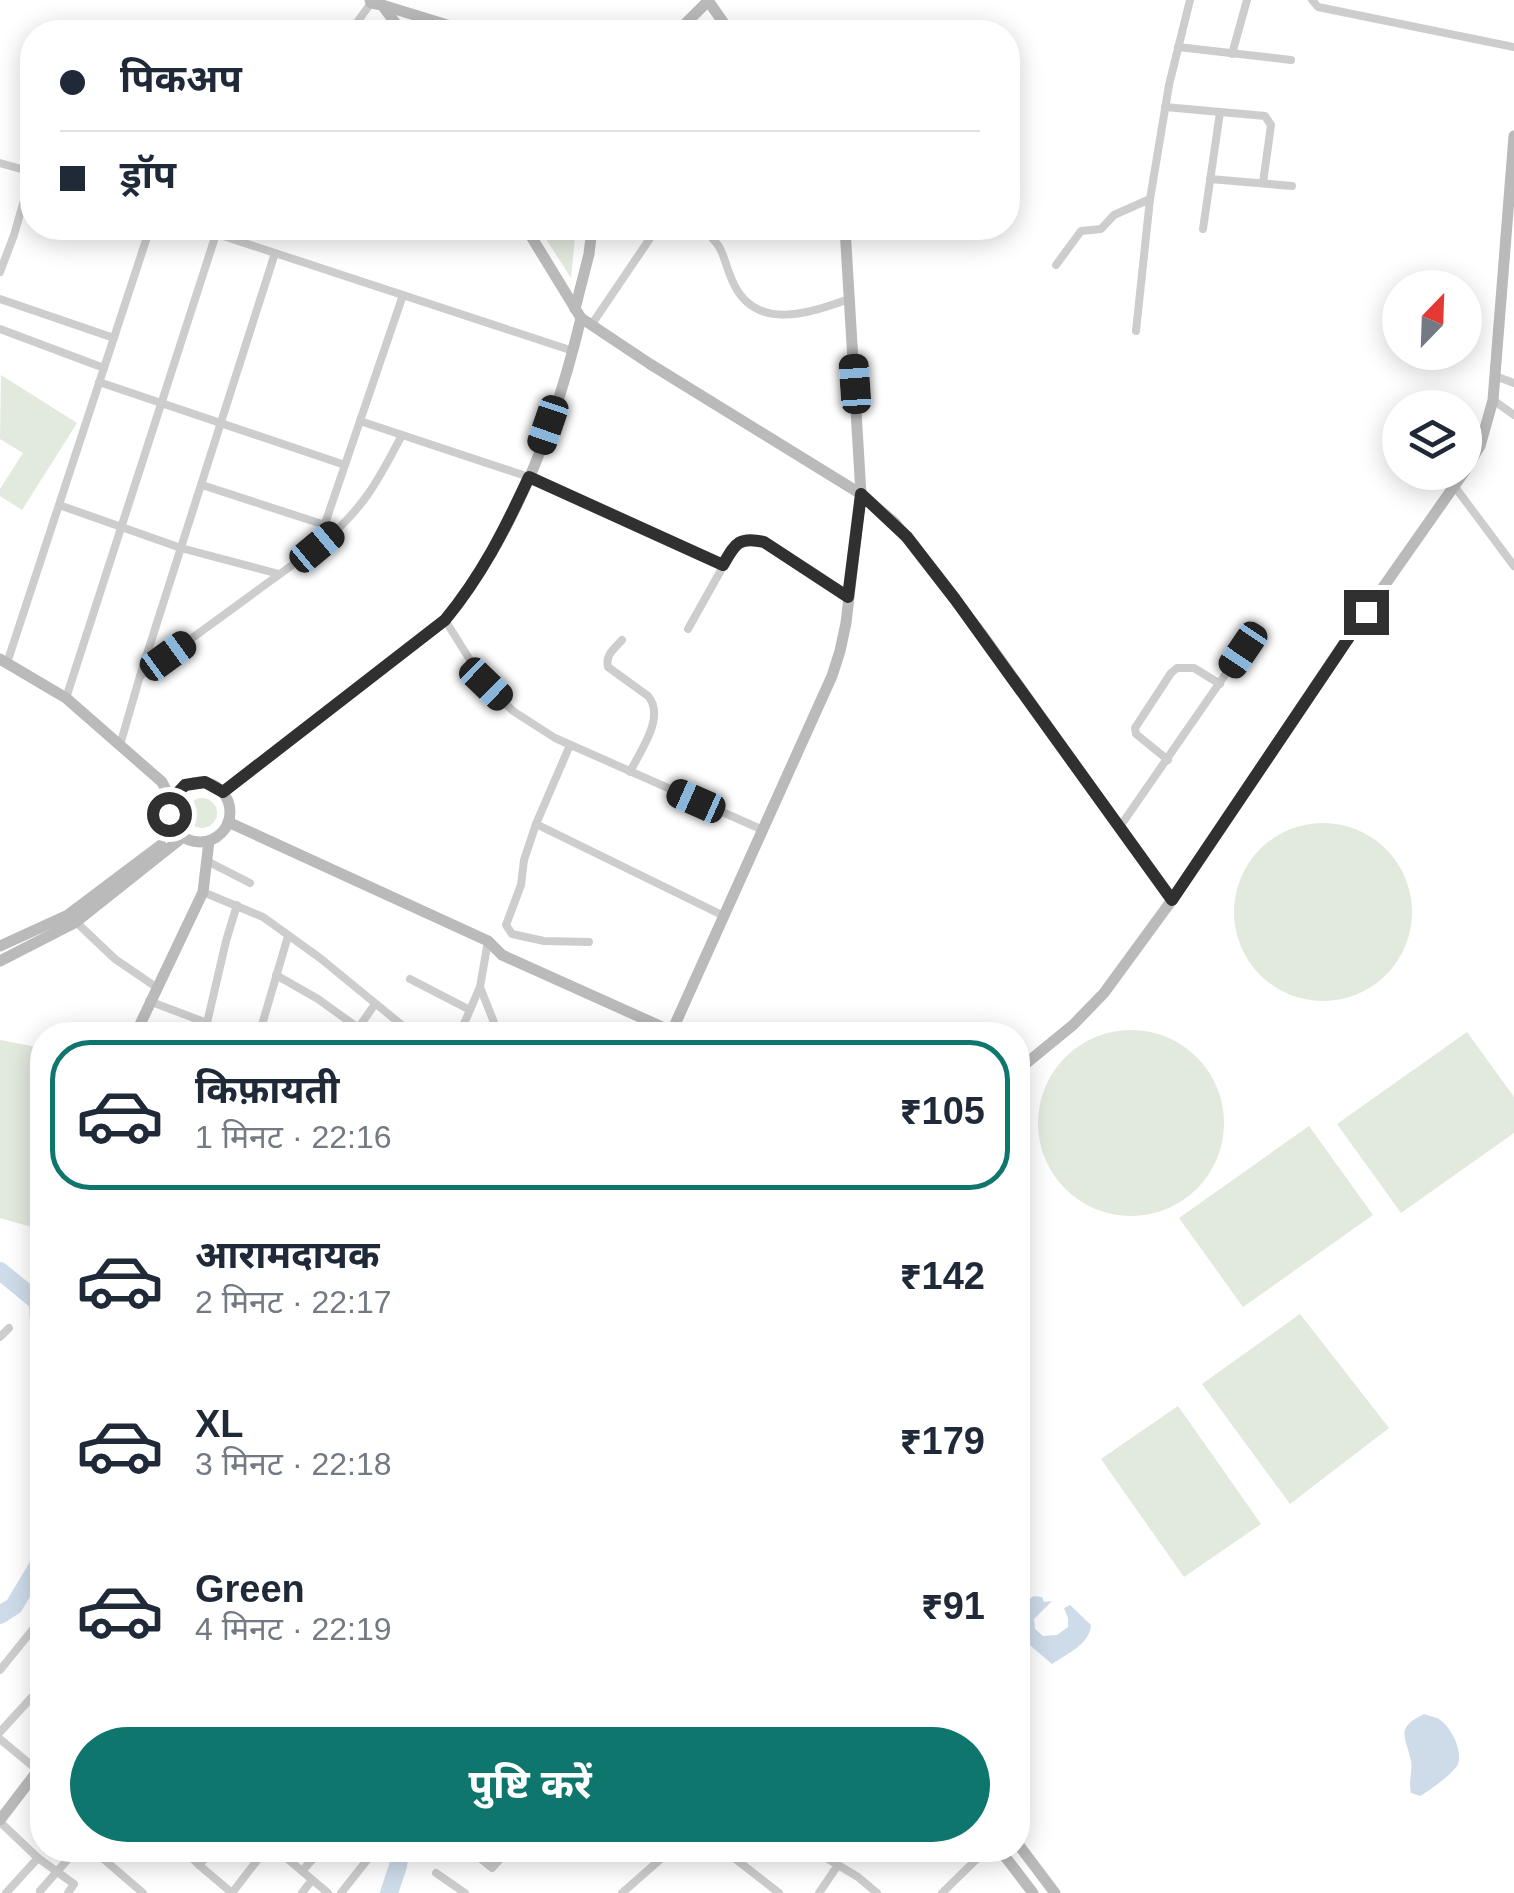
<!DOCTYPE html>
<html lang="hi">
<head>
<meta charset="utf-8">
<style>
  body { margin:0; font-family:Arial,"Noto Sans Devanagari",sans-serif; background:#f6f6f7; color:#1f2937; height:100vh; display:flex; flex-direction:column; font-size:38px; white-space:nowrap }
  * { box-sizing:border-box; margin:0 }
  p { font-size:32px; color:#747a83 }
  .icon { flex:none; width:55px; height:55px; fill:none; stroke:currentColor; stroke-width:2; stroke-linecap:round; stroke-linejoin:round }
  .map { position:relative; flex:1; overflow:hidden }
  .drawer { position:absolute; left:30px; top:1022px; width:1000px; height:840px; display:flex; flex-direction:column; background:#fff; border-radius:40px; box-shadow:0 5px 25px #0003 }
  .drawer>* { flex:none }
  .top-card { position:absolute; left:20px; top:20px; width:1000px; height:220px; border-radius:40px; box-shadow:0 5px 25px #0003; display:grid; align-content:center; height:220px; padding:0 40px; background:#fff }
  .needle { width:65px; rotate:23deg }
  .fabs { position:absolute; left:1382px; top:270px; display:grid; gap:20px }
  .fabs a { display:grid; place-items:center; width:100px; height:100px; border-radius:50%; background:#fff; box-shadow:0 5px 25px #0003; font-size:50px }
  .end { position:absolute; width:45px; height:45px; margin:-22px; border:12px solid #303030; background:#fff; box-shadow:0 0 0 5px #fff }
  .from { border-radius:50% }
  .car { position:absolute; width:30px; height:60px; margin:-30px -15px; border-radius:12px; box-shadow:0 0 8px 2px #0007; background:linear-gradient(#222 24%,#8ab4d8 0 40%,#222 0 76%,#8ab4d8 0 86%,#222 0) }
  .top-card b { display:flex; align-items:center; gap:35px; height:95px; font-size:38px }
  .top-card b+b { border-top:2px solid #e0e1e3 }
  .top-card i { width:25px; height:25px; background:#1f2937 }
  ul { padding:18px 0 0; list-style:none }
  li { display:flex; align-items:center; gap:30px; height:150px; margin:0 20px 15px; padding:0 20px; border:5px solid transparent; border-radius:40px }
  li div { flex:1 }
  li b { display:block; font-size:38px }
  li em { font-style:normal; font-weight:700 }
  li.current { border-color:#0f766e }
  li>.icon { width:90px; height:90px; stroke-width:1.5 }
  .cta { display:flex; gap:20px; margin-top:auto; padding:20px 40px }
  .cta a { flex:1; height:115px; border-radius:60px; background:#0f766e; color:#fff; font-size:40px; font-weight:700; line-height:115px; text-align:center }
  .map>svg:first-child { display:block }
</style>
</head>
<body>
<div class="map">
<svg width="1514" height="1893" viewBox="0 0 1514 1893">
  <rect width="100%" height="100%" fill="#fff"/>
  <g fill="#e2e9dd">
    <polygon points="539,228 576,228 571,278"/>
    <polygon points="1,375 77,423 22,510 0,496 0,489 23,453 0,439"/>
    <circle cx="202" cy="813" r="15"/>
    <circle cx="1323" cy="912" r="89"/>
    <circle cx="1131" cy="1123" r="93"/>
    <polygon points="1467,1032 1514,1097 1514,1133 1401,1213 1337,1124"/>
    <polygon points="0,1040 42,1048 42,1230 0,1218"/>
    <polygon points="1309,1126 1373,1215 1243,1307 1179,1218"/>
    <polygon points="1300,1314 1389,1428 1290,1504 1202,1384"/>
    <polygon points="1178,1406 1261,1524 1184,1577 1101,1459"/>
  </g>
  <g fill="#cedcea">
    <path d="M1022,1596L1027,1600L1034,1596L1042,1597L1044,1602L1052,1601L1034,1619L1035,1629L1043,1636L1057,1635L1068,1627V1618L1064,1608L1070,1605L1091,1625C1090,1644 1067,1654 1052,1664L1018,1635V1598Z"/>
    <path d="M1424,1714C1426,1715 1438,1718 1439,1719C1451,1727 1463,1750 1458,1764C1454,1773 1429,1791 1420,1796L1411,1793C1408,1781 1413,1771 1411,1761C1406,1736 1394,1729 1424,1714Z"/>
  </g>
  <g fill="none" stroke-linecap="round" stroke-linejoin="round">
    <g stroke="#cedcea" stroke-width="18">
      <polyline points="0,1271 38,1302 42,1383"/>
      <polyline points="0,1615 14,1606 42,1559"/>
      <polyline points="389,1893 398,1866 400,1850"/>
    </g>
    <g stroke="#cdcdcd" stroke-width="8">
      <polyline points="1312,0 1318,7 1514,47"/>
      <polyline points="350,32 371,3"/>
      <polyline points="1178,47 1291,60"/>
      <polyline points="1232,54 1247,0"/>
      <polyline points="1165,107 1265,116 1271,125 1263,183"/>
      <polyline points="0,163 32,172"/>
      <polyline points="1210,179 1292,186"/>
      <polyline points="199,228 573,351"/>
      <path d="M702,228C727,251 720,252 732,280C754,333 810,313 849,299"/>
      <polyline points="1203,229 1220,112"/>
      <polyline points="1056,265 1081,231 1101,229 1114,215 1150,199"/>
      <polyline points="0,272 14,235 32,172"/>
      <polyline points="0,299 114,338"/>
      <polyline points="592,324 657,228"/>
      <polyline points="0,329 104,368"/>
      <polyline points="1136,331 1150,199 1169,85 1190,0"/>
      <polyline points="1495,376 1514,383"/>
      <polyline points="99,382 345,465"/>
      <polyline points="1493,400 1514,415"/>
      <polyline points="360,421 529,477 723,565"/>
      <polyline points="202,485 325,525"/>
      <polyline points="1455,487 1514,566"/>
      <polyline points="59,505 181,548 279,574"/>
      <path d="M321,544C363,509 377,483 402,435"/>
      <polyline points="445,620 485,684 513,711 555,738 763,830"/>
      <polyline points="688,629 734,547 746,539 764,542 849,597"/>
      <path d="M622,640C614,649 605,655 608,667L648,696C666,717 640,751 630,772"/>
      <polyline points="7,663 150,228"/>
      <polyline points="140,676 317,547 403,295"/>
      <polyline points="66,698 218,228"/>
      <polyline points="120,745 140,676 275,253"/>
      <polyline points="570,745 536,824 524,860 521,885 506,925 512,934 544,941 589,942"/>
      <polyline points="1168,760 1136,734 1135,728 1171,673 1177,668 1194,668 1220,684"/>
      <polyline points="536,824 724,916"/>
      <polyline points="1119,828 1243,649"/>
      <polyline points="207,861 250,883"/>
      <polyline points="203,892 263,917 320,958 414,1035"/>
      <polyline points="76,922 115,959 156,987"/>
      <polyline points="488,941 480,987 499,1035"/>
      <polyline points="276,975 318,999 368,1035"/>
      <polyline points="410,979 470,1010 479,989"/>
      <polyline points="149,1001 207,1023 226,941 237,905"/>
      <polyline points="359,1027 375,1004"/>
      <polyline points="259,1035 288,936"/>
      <polyline points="459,1035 470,1010"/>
      <polyline points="0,1337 9,1328"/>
      <polyline points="0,1670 42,1618"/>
      <polyline points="0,1732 42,1686"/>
      <polyline points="0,1739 42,1774"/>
      <polyline points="0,1822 38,1858 74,1884 68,1893"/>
      <polyline points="93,1850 143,1893"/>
      <polyline points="184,1850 199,1865 213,1850"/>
      <polyline points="277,1850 328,1893"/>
      <polyline points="470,1850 492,1868 508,1850"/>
      <polyline points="724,1850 779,1893"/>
      <polyline points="814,1850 838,1865 819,1893"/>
      <polyline points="199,1865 232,1893 265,1850"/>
      <polyline points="838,1865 858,1877 877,1893"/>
      <polyline points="302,1871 321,1850"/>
      <polyline points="436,1873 465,1893"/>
      <polyline points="40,1891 76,1850"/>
      <polyline points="6,1893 38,1858"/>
      <polyline points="302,1893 312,1880"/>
      <polyline points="341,1893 375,1850"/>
      <polyline points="622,1893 671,1850"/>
      <polyline points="942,1893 986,1850"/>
    </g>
    <g stroke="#bababa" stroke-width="11">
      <polyline points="370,0 371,3 382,5 402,32"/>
      <polyline points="709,2 730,32"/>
      <polyline points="382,5 470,32"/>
      <polyline points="677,32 709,0"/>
      <polyline points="526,228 581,318 650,364 861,494 895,523 984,637 1172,900"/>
      <polyline points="575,309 589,254 592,228"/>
      <polyline points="1465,471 1480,446 1493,400 1514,136"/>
      <polyline points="0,659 66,698 162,782 171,800"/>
      <circle cx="200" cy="812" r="30"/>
      <path d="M223,792L445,620C515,535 556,423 581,318"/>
      <polyline points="228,822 488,941 502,955 680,1035"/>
      <polyline points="0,946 68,915 161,845"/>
      <polyline points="0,961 76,922 183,837"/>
      <polyline points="672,1031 832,676 840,651 846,623 861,494 845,228"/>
      <polyline points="135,1035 203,892 209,841"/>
      <polyline points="1018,1070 1073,1025 1104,993 1172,900 1344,643 1464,472"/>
      <polyline points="0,1820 42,1765"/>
      <polyline points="1018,1844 1055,1893"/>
      <polyline points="1000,1850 1033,1893"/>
    </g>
  </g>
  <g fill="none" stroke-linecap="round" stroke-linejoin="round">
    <path stroke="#303030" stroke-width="12" d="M169,814L171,800L185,785L205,782L223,792L445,620C482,575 505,529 529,477L723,565C735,544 738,536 764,542L848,597L861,494L907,537L955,599L1172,900L1366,612"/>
  </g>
</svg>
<div class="fabs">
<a><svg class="needle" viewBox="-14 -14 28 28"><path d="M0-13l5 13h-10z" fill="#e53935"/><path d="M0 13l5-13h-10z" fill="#747a83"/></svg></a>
<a><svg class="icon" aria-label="layers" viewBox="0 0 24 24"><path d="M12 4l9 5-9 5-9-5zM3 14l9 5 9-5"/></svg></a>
</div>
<i class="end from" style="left:169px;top:814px"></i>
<i class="end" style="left:1366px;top:612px"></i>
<i class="car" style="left:855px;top:384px;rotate:356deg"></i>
<i class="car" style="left:548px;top:425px;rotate:199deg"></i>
<i class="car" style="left:317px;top:547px;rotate:50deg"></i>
<i class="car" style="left:1243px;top:650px;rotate:214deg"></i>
<i class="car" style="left:168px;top:656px;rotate:54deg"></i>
<i class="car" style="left:486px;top:684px;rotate:134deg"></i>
<i class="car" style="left:696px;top:801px;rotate:294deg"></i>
<div class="top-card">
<b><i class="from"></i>पिकअप</b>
<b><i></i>ड्रॉप</b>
</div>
<section class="drawer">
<ul>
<li class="current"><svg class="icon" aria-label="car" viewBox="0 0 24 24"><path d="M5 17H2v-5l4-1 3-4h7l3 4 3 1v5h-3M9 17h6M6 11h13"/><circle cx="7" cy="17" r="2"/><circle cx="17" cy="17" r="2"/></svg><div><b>किफ़ायती</b><p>1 मिनट · 22:16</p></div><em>₹105</em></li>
<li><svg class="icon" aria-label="car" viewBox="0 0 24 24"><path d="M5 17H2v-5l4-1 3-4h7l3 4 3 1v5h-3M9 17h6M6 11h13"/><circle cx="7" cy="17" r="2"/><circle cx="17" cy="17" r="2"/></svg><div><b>आरामदायक</b><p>2 मिनट · 22:17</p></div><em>₹142</em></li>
<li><svg class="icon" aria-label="car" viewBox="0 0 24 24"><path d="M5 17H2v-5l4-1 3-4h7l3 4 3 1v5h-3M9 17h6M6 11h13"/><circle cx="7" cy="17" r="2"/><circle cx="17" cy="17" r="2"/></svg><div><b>XL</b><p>3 मिनट · 22:18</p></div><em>₹179</em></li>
<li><svg class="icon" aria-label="car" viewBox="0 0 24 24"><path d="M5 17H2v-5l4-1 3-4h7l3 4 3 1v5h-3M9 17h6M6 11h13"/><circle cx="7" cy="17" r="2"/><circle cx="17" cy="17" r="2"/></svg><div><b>Green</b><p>4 मिनट · 22:19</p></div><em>₹91</em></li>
</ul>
<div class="cta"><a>पुष्टि करें</a></div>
</section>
</div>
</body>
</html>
